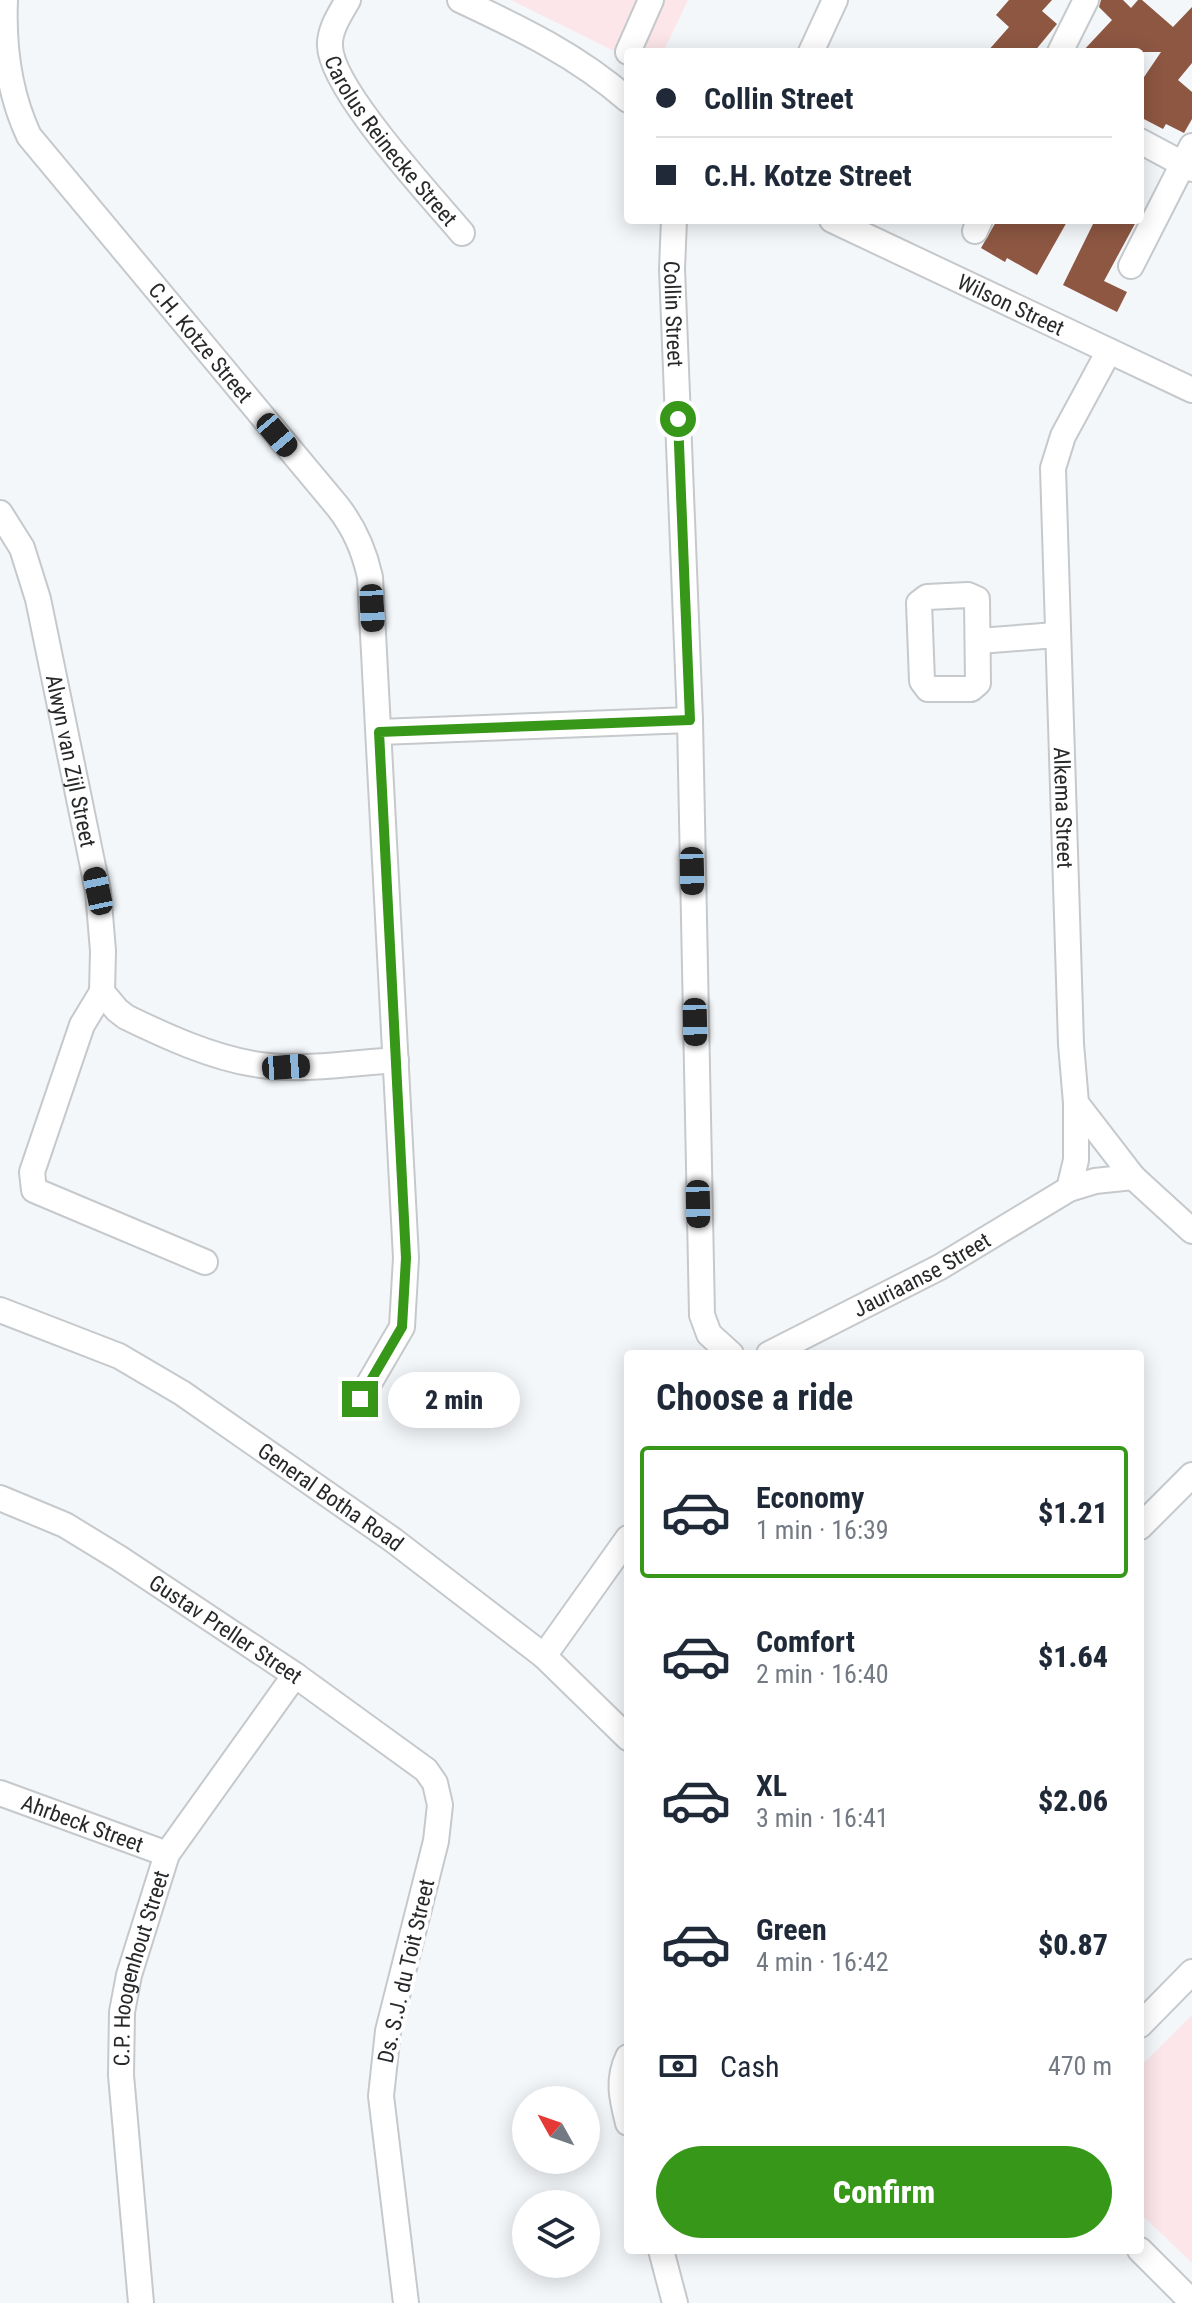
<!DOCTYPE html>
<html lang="en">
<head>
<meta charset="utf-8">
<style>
  body { margin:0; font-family:"Roboto Condensed",sans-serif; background:#f2f2f3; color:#1f2937; height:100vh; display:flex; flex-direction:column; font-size:30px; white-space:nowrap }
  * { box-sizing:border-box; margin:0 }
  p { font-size:26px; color:#747a83 }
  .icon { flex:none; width:44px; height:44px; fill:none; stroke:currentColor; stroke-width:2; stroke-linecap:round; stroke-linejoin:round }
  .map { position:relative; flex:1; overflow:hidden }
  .sheet { position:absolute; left:624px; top:1350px; width:520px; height:904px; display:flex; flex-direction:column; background:#fff; border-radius:8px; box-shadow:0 4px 20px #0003 }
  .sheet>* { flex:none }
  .hud { position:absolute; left:624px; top:48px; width:520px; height:176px; border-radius:8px; box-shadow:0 4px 20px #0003; display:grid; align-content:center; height:176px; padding:0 32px; background:#fff }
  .needle { width:52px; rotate:310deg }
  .fabs { position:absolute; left:512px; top:2086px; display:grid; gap:16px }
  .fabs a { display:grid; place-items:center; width:88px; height:88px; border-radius:50%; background:#fff; box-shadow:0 4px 20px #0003; font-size:40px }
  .end { position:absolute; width:36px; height:36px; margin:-18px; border:10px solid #379719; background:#fff; box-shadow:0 0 0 4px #fff }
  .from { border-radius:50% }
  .bubble { position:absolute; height:56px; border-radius:28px; background:#fff; box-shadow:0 4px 20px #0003; font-size:26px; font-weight:800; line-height:56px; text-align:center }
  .car { position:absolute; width:24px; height:48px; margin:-24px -12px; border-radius:10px; box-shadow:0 0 6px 2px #0007; background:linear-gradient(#222 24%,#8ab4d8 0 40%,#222 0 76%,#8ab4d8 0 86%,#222 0) }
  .hud b { display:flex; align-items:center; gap:28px; height:76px; font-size:30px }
  .hud b+b { border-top:2px solid #e0e1e3 }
  .hud i { width:20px; height:20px; background:#1f2937 }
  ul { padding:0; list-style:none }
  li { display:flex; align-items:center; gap:24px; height:132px; margin:0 16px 12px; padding:0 16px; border:4px solid transparent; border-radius:8px }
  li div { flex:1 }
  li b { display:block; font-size:30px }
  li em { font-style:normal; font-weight:800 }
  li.active { border-color:#379719 }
  li>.icon { width:72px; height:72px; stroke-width:1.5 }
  h2 { padding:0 32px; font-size:36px; line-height:96px }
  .pay { display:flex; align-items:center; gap:20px; height:88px; padding:0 32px; font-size:30px }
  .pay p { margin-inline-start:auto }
  .primary-button { display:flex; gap:16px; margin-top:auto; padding:16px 32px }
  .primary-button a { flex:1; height:92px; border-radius:48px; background:#379719; color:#fff; font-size:32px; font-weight:800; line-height:92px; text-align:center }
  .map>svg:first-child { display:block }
</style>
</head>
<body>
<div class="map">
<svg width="1192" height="2303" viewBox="0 0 1192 2303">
  <rect width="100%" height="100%" fill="#f4f7fa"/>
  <g fill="#fce6ea">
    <polygon points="511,0 688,0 663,52 628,52 628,58"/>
    <polygon points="1192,2015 1192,2263 1140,2213 1140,2067"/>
  </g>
  <g fill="#8d5742">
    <polygon points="1009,0 1052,0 1042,11 1057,24 1034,52 987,52 1009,27 996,15"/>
    <polygon points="1101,0 1123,0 1131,8 1138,0 1142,0 1173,27 1192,7 1192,63 1178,80 1192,92 1192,119 1184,133 1166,124 1163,129 1140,117 1140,83 1161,52 1082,52 1112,20 1099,7"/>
    <polygon points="997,220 1068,220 1037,275 1007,258 1005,262 981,248"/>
    <polygon points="1095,220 1137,220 1104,281 1127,292 1117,312 1063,285"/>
  </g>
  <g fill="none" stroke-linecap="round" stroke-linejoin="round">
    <g stroke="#c6c9cc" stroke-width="28">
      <g id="minor">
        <path id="s1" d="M5,0C3,47 9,93 29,136L338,507C355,529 364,550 370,577L406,1258L402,1327L360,1399"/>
        <path id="s2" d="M348,0C340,14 329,30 330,46C331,89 431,196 462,233"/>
        <path d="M460,0C520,28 578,56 628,100"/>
        <polyline points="628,52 651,0"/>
        <polyline points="811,52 835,0"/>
        <polyline points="1060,52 1086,0"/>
        <polyline points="1140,141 1192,169"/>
        <path id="s3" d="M674,220L672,269L690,720L702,1315L709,1334L731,1354"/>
        <path id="s4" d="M832,220L1192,390"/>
        <polyline points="975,231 980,220"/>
        <polyline points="1131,266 1192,146"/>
        <path id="s5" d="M1109,351L1063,436L1053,468L1071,1044L1076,1103L1133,1177L1192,1231"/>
        <path id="s6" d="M0,513L22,548L38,599L98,891L103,951L102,992L117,1010L126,1017C165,1036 211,1057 254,1064C300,1072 350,1063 396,1060"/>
        <polygon points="968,595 977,599 978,683 971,689 928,689 922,681 919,603 927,597"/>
        <polyline points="979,641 1056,635"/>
        <polyline points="379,732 690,720"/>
        <polyline points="102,992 82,1025 32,1172 34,1190 205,1262"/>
        <polyline points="1069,1189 1076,1160 1076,1103"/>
        <path id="s7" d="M0,1310L119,1356L182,1393L393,1540L544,1656L628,1738"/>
        <path id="s8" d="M769,1354L940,1267L1069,1189L1095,1181L1133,1177"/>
        <path id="s9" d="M0,1498L65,1525L119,1558L295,1675L426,1770L435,1783L440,1805L436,1841L388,2031L381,2096L406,2303"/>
        <polyline points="1140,1527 1192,1475"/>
        <polyline points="544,1656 628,1538"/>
        <path id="s10" d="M0,1793L167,1854"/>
        <polyline points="1140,2025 1192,1972"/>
        <path d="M628,2057C617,2080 622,2099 628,2123"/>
        <polyline points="661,2250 675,2303"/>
        <polyline points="1140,2250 1192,2302"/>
        <path id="s11" d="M141,2303L121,2075L122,2012L129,1975L167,1854L295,1675"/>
      </g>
    </g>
    <use href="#minor" stroke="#fff" stroke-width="24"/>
  </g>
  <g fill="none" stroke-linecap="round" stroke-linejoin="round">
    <polyline stroke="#379719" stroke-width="10" points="360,1399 402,1327 406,1258 379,732 690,720 678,419"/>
  </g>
  <g text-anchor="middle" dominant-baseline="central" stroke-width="8" stroke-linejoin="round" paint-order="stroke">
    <g font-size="22" fill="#272829" stroke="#fff">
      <text stroke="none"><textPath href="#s2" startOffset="164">Carolus Reinecke Street</textPath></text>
      <text stroke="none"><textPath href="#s4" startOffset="198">Wilson Street</textPath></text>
      <text stroke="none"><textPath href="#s3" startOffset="94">Collin Street</textPath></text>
      <text stroke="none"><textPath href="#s1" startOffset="408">C.H. Kotze Street</textPath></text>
      <text stroke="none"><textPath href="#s6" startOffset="260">Alwyn van Zijl Street</textPath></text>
      <text stroke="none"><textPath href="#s5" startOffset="470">Alkema Street</textPath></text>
      <text stroke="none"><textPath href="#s8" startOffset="172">Jauriaanse Street</textPath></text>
      <text stroke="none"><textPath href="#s7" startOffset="382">General Botha Road</textPath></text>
      <text stroke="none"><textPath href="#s9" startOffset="262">Gustav Preller Street</textPath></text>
      <text stroke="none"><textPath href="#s10" startOffset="88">Ahrbeck Street</textPath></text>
      <text stroke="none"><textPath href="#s11" startOffset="338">C.P. Hoogenhout Street</textPath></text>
      <text transform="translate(406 1971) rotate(-77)">Ds. S.J. du Toit Street</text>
    </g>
  </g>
</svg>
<div class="fabs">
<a><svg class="needle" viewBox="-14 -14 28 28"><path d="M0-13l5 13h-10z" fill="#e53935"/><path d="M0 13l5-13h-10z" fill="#747a83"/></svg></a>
<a><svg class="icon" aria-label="layers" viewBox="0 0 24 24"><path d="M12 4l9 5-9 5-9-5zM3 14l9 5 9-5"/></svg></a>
</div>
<i class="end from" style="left:678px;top:419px"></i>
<i class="end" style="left:360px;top:1399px"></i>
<div class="bubble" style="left:388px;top:1372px;width:132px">2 min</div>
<i class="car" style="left:277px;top:435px;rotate:140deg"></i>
<i class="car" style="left:372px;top:608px;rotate:177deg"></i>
<i class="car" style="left:692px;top:871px;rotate:179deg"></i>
<i class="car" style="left:98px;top:891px;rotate:348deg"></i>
<i class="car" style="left:695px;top:1022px;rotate:179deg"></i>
<i class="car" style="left:286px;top:1067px;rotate:86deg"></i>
<i class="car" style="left:698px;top:1204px;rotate:179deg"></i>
<div class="hud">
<b><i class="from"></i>Collin Street</b>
<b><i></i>C.H. Kotze Street</b>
</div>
<section class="sheet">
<h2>Choose a ride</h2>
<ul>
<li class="active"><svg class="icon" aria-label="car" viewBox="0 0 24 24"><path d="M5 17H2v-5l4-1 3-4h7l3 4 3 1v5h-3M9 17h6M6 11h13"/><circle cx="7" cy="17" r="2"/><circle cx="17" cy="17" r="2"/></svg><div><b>Economy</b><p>1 min · 16:39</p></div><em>$1.21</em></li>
<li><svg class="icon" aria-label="car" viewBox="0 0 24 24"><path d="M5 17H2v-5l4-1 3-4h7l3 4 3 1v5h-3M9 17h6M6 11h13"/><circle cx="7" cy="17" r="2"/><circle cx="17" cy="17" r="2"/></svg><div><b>Comfort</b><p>2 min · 16:40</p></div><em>$1.64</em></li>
<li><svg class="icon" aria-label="car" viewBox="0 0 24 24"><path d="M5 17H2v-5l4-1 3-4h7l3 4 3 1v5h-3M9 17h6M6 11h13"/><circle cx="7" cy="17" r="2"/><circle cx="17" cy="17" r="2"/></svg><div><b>XL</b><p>3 min · 16:41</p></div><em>$2.06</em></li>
<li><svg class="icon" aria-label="car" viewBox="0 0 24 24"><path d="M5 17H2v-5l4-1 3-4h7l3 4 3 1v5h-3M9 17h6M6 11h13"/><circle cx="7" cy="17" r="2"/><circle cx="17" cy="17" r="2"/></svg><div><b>Green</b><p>4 min · 16:42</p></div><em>$0.87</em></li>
</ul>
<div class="pay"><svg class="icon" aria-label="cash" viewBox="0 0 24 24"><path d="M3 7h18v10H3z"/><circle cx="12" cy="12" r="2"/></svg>Cash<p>470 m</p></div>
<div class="primary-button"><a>Confirm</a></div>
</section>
</div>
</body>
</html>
